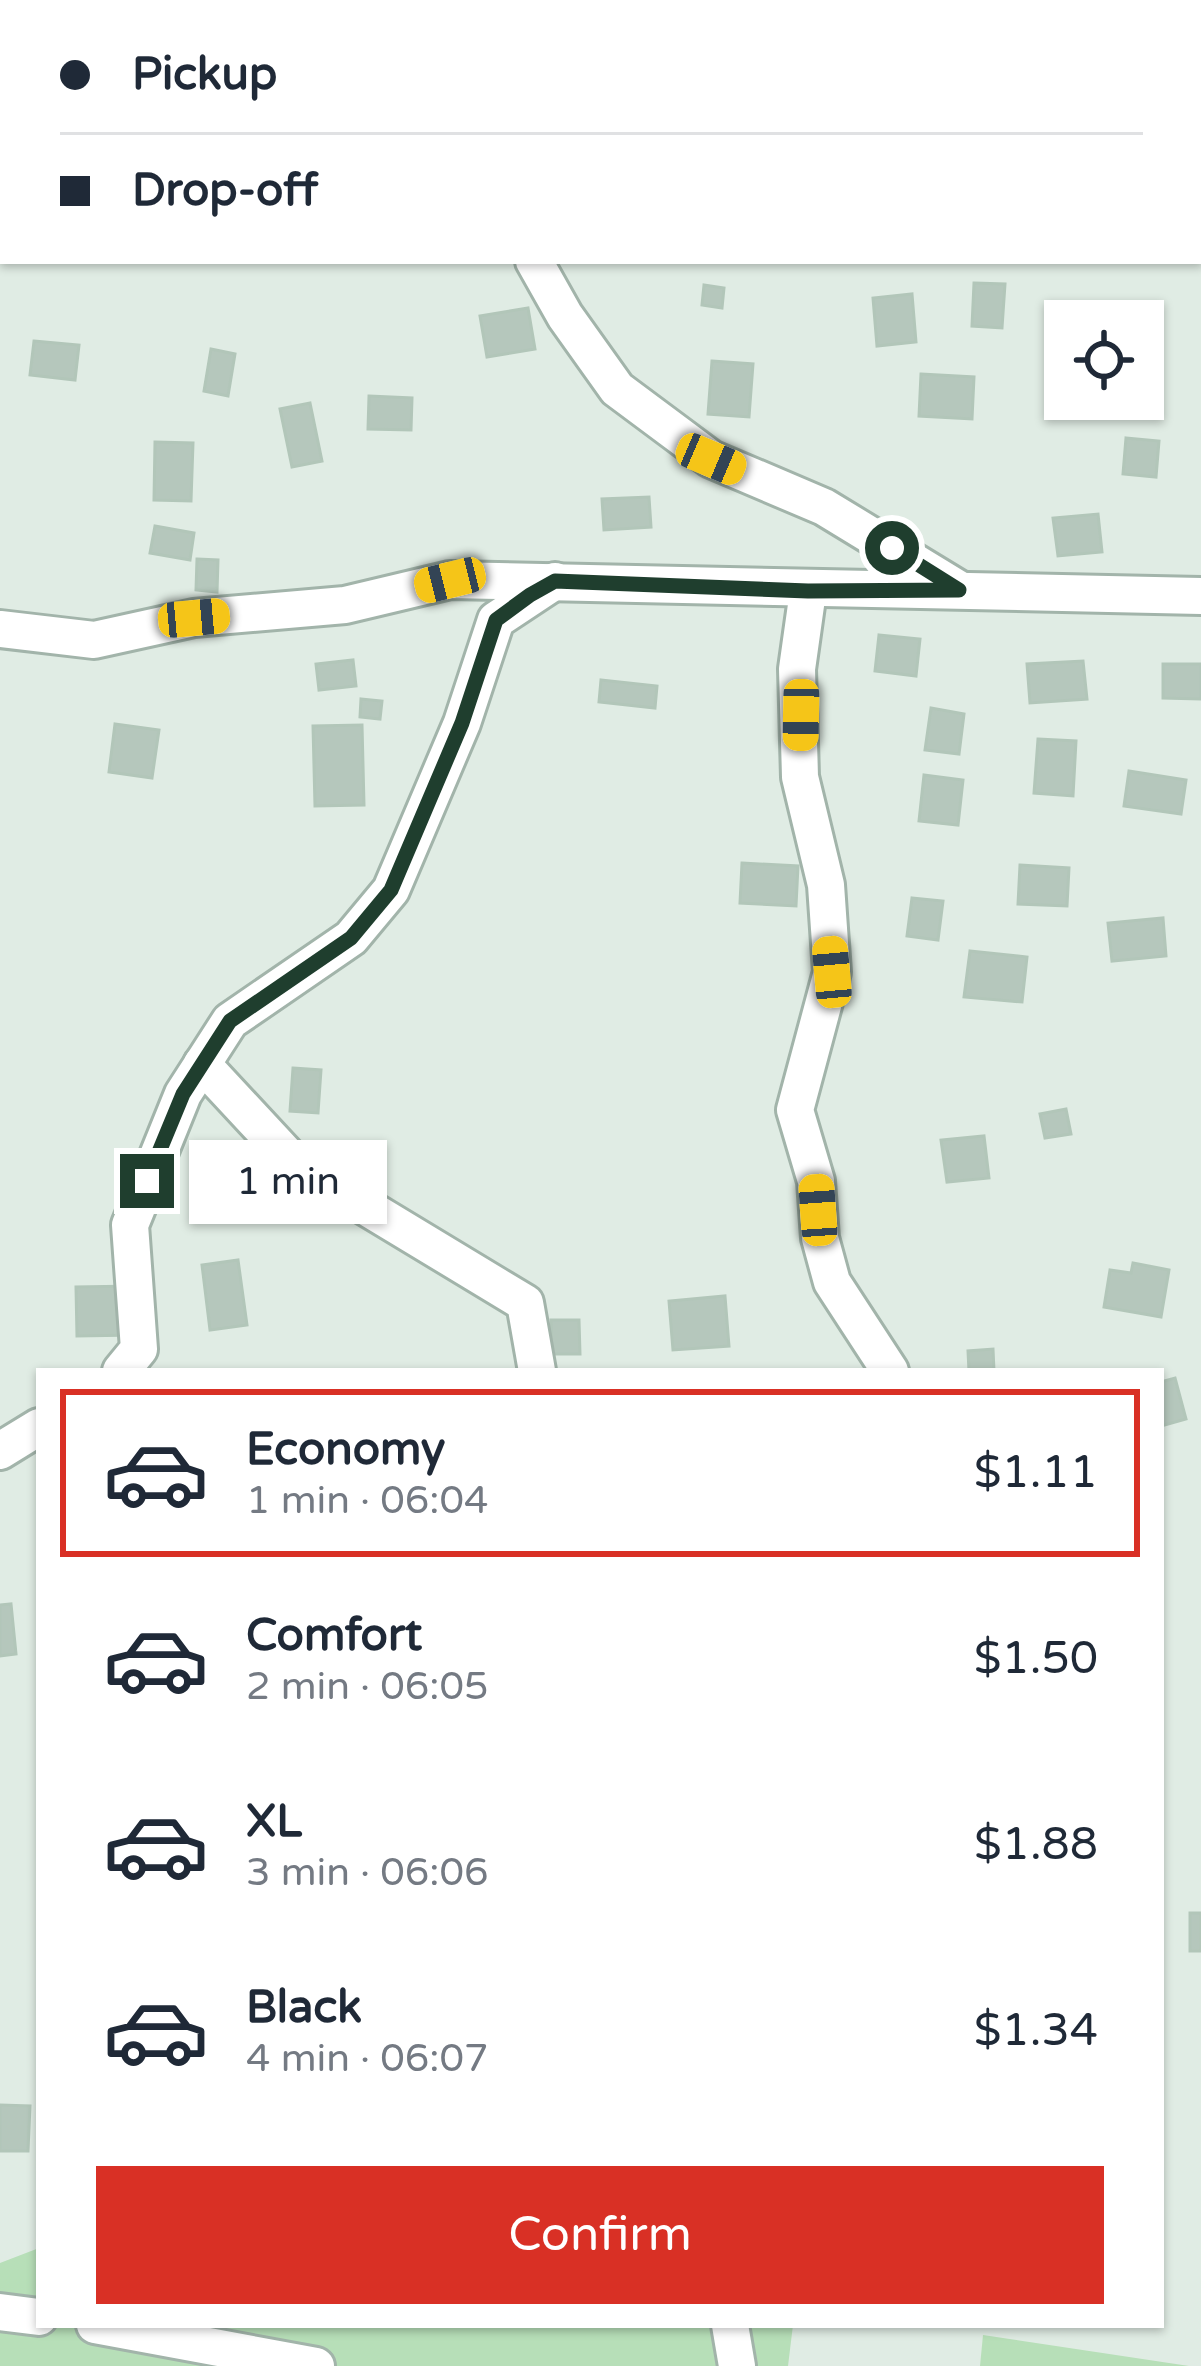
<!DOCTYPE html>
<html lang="en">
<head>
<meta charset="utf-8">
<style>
  body { margin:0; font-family:"Varela Round",sans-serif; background:#f2f2f3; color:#1f2937; height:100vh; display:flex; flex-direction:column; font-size:45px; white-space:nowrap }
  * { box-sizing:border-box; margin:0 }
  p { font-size:39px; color:#747a83 }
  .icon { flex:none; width:66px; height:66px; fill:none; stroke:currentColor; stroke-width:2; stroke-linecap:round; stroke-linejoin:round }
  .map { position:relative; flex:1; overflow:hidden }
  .side { position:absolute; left:36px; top:1368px; width:1128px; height:960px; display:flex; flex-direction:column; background:#fff; border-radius:0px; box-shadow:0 3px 9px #0004 }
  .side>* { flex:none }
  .guide { position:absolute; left:0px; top:0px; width:1203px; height:264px; box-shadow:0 3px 9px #0004; display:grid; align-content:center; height:264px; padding:0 60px; background:#fff }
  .fabs { position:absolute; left:1044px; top:300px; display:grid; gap:24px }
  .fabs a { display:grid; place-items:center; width:120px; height:120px; border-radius:0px; background:#fff; box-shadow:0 3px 9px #0004; font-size:60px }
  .end { position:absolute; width:54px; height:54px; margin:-27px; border:15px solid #1f3e2e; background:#fff; box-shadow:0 0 0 6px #fff }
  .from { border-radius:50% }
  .bubble { position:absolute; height:84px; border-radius:0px; background:#fff; box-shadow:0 3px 9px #0004; font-size:39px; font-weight:600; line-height:84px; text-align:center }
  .car { position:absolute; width:36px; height:72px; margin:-36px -18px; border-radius:15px; box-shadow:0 0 9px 3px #0007; background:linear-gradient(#f5c518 24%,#345 0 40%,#f5c518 0 76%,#345 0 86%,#f5c518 0) }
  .guide b { display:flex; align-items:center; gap:42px; height:114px; font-size:45px }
  .guide b+b { border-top:3px solid #e0e1e3 }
  .guide i { width:30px; height:30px; background:#1f2937 }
  ul { padding:21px 0 0; list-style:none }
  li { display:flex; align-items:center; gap:36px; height:168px; margin:0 24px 18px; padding:0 36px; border:6px solid transparent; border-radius:0px }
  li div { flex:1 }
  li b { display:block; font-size:45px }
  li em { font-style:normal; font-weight:600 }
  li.selected { border-color:#d93025 }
  li>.icon { width:108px; height:108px; stroke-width:1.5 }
  .primary-button { display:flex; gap:24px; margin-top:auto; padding:24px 60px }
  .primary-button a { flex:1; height:138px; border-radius:0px; background:#d93025; color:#fff; font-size:48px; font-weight:600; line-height:138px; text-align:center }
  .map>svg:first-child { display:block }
</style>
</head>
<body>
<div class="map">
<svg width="1201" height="2366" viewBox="0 0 1201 2366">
  <rect width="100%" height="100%" fill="#e0ece4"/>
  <g fill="#b7dfb8">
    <polygon points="39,2248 39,2325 793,2325 788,2366 0,2366 0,2263"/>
    <polygon points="983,2335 1189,2366 980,2366"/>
  </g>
  <g fill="#b5c7bc" stroke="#b2c6b9" stroke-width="3">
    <polygon points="974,283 1005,284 1002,328 972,326"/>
    <polygon points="704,285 724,288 722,308 702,305"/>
    <polygon points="912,294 916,342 877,346 873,298"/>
    <polygon points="528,308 535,349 487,357 480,316"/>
    <polygon points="34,341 79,345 75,380 30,375"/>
    <polygon points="211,349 235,354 228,396 204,391"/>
    <polygon points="712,361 753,364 749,417 708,414"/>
    <polygon points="921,374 974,377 972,419 919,416"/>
    <polygon points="369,396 412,398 411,430 368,429"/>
    <polygon points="310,403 322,461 292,467 280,409"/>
    <polygon points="1126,438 1159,441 1156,477 1123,474"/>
    <polygon points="155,442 193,443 191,501 154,500"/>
    <polygon points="649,497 651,527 604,530 602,499"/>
    <polygon points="1098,514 1102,552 1058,556 1053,518"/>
    <polygon points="155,526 194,533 190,560 150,553"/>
    <polygon points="197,559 218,560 217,592 196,590"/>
    <polygon points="879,635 920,639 916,676 875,671"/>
    <polygon points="353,660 356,686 319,690 316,664"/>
    <polygon points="1083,661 1087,699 1030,703 1027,664"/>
    <polygon points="1163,664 1201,664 1201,699 1163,698"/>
    <polygon points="601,680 657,686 655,708 599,702"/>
    <polygon points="361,699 382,701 380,719 360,717"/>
    <polygon points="931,708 964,714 959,754 925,750"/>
    <polygon points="115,724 159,730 152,778 109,772"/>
    <polygon points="362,725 364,805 315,806 313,726"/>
    <polygon points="1038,739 1076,741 1073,796 1034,793"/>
    <polygon points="1129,771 1186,780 1181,814 1124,806"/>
    <polygon points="924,775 963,780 958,825 919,821"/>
    <polygon points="742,863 798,866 796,906 740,903"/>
    <polygon points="1020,865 1069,868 1067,906 1018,904"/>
    <polygon points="912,898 943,901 938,940 907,936"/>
    <polygon points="1163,918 1166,956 1112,961 1108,923"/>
    <polygon points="970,951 1027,957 1022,1002 964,997"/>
    <polygon points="293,1068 321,1070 318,1113 290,1111"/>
    <polygon points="1066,1109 1071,1134 1045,1138 1040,1114"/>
    <polygon points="984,1136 989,1178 947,1182 941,1140"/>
    <polygon points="238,1260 247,1325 210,1330 202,1265"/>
    <polygon points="1133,1263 1169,1270 1161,1317 1104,1307 1110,1270 1131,1273"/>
    <polygon points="134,1286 135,1335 77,1336 76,1287"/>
    <polygon points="725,1296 729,1346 673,1350 669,1301"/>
    <polygon points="551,1320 579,1320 580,1354 552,1354"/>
    <polygon points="993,1349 994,1371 969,1371 968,1351"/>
    <polygon points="1175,1378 1186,1419 1161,1426 1161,1382"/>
    <polygon points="11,1604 16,1654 0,1656 0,1605"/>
    <rect x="1190" y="1913" width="11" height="38"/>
    <polygon points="0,2105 30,2106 28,2151 0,2151"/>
  </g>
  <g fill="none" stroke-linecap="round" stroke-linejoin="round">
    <g stroke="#a2b4aa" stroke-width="42">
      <g id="minor">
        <polyline points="534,261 565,316 617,389 711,459 824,507 957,588"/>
        <polyline points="808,591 797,669 800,777 826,885 832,972 795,1110 816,1181 820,1238 832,1282 890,1371"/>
        <polyline points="0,629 94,640 194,618 345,605 450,580 1201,596"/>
        <polyline points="202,1064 295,1164 525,1303 537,1371"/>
        <polyline points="121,1371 139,1349 130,1225 183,1094 230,1021 351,938 391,890 462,723 496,620 555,581"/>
        <polyline points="0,1451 39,1427"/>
        <polyline points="0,2312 39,2317"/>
        <polyline points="95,2325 316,2366"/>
        <polyline points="730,2325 737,2366"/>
      </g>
    </g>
    <use href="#minor" stroke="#fff" stroke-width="36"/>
  </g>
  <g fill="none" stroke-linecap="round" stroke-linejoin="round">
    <polyline stroke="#1f3e2e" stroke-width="15" points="147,1181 183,1094 230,1021 351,938 391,890 462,723 496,620 530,595 555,581 808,591 959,590 892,548"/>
  </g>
</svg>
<div class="fabs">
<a><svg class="icon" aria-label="locate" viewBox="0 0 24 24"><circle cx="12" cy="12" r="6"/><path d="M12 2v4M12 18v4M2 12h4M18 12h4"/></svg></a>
</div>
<i class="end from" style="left:892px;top:548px"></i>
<i class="end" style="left:147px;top:1181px"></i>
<div class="bubble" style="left:189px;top:1140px;width:198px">1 min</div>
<i class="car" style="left:711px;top:459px;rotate:113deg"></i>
<i class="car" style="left:450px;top:580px;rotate:256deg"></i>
<i class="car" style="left:194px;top:618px;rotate:85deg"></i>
<i class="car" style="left:801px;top:715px;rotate:181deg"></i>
<i class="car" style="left:832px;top:972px;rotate:355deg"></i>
<i class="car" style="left:818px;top:1210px;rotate:356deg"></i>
<div class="guide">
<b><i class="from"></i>Pickup</b>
<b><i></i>Drop-off</b>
</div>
<section class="side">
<ul>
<li class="selected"><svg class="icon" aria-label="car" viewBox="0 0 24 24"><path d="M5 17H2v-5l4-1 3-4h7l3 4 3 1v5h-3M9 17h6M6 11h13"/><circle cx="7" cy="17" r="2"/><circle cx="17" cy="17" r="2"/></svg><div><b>Economy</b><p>1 min · 06:04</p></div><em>$1.11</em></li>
<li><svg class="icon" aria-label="car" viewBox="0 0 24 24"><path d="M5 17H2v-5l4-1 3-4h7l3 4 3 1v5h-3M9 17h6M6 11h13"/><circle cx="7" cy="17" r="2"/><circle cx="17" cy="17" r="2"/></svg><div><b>Comfort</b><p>2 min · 06:05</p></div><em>$1.50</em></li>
<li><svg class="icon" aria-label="car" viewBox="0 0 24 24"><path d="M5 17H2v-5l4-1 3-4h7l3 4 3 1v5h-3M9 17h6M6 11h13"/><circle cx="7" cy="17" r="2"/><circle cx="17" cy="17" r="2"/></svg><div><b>XL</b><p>3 min · 06:06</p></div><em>$1.88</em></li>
<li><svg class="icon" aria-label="car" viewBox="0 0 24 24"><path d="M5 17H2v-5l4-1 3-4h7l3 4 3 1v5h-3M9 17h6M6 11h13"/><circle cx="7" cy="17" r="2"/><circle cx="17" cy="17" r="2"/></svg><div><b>Black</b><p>4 min · 06:07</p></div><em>$1.34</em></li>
</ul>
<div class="primary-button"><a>Confirm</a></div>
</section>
</div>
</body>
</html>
